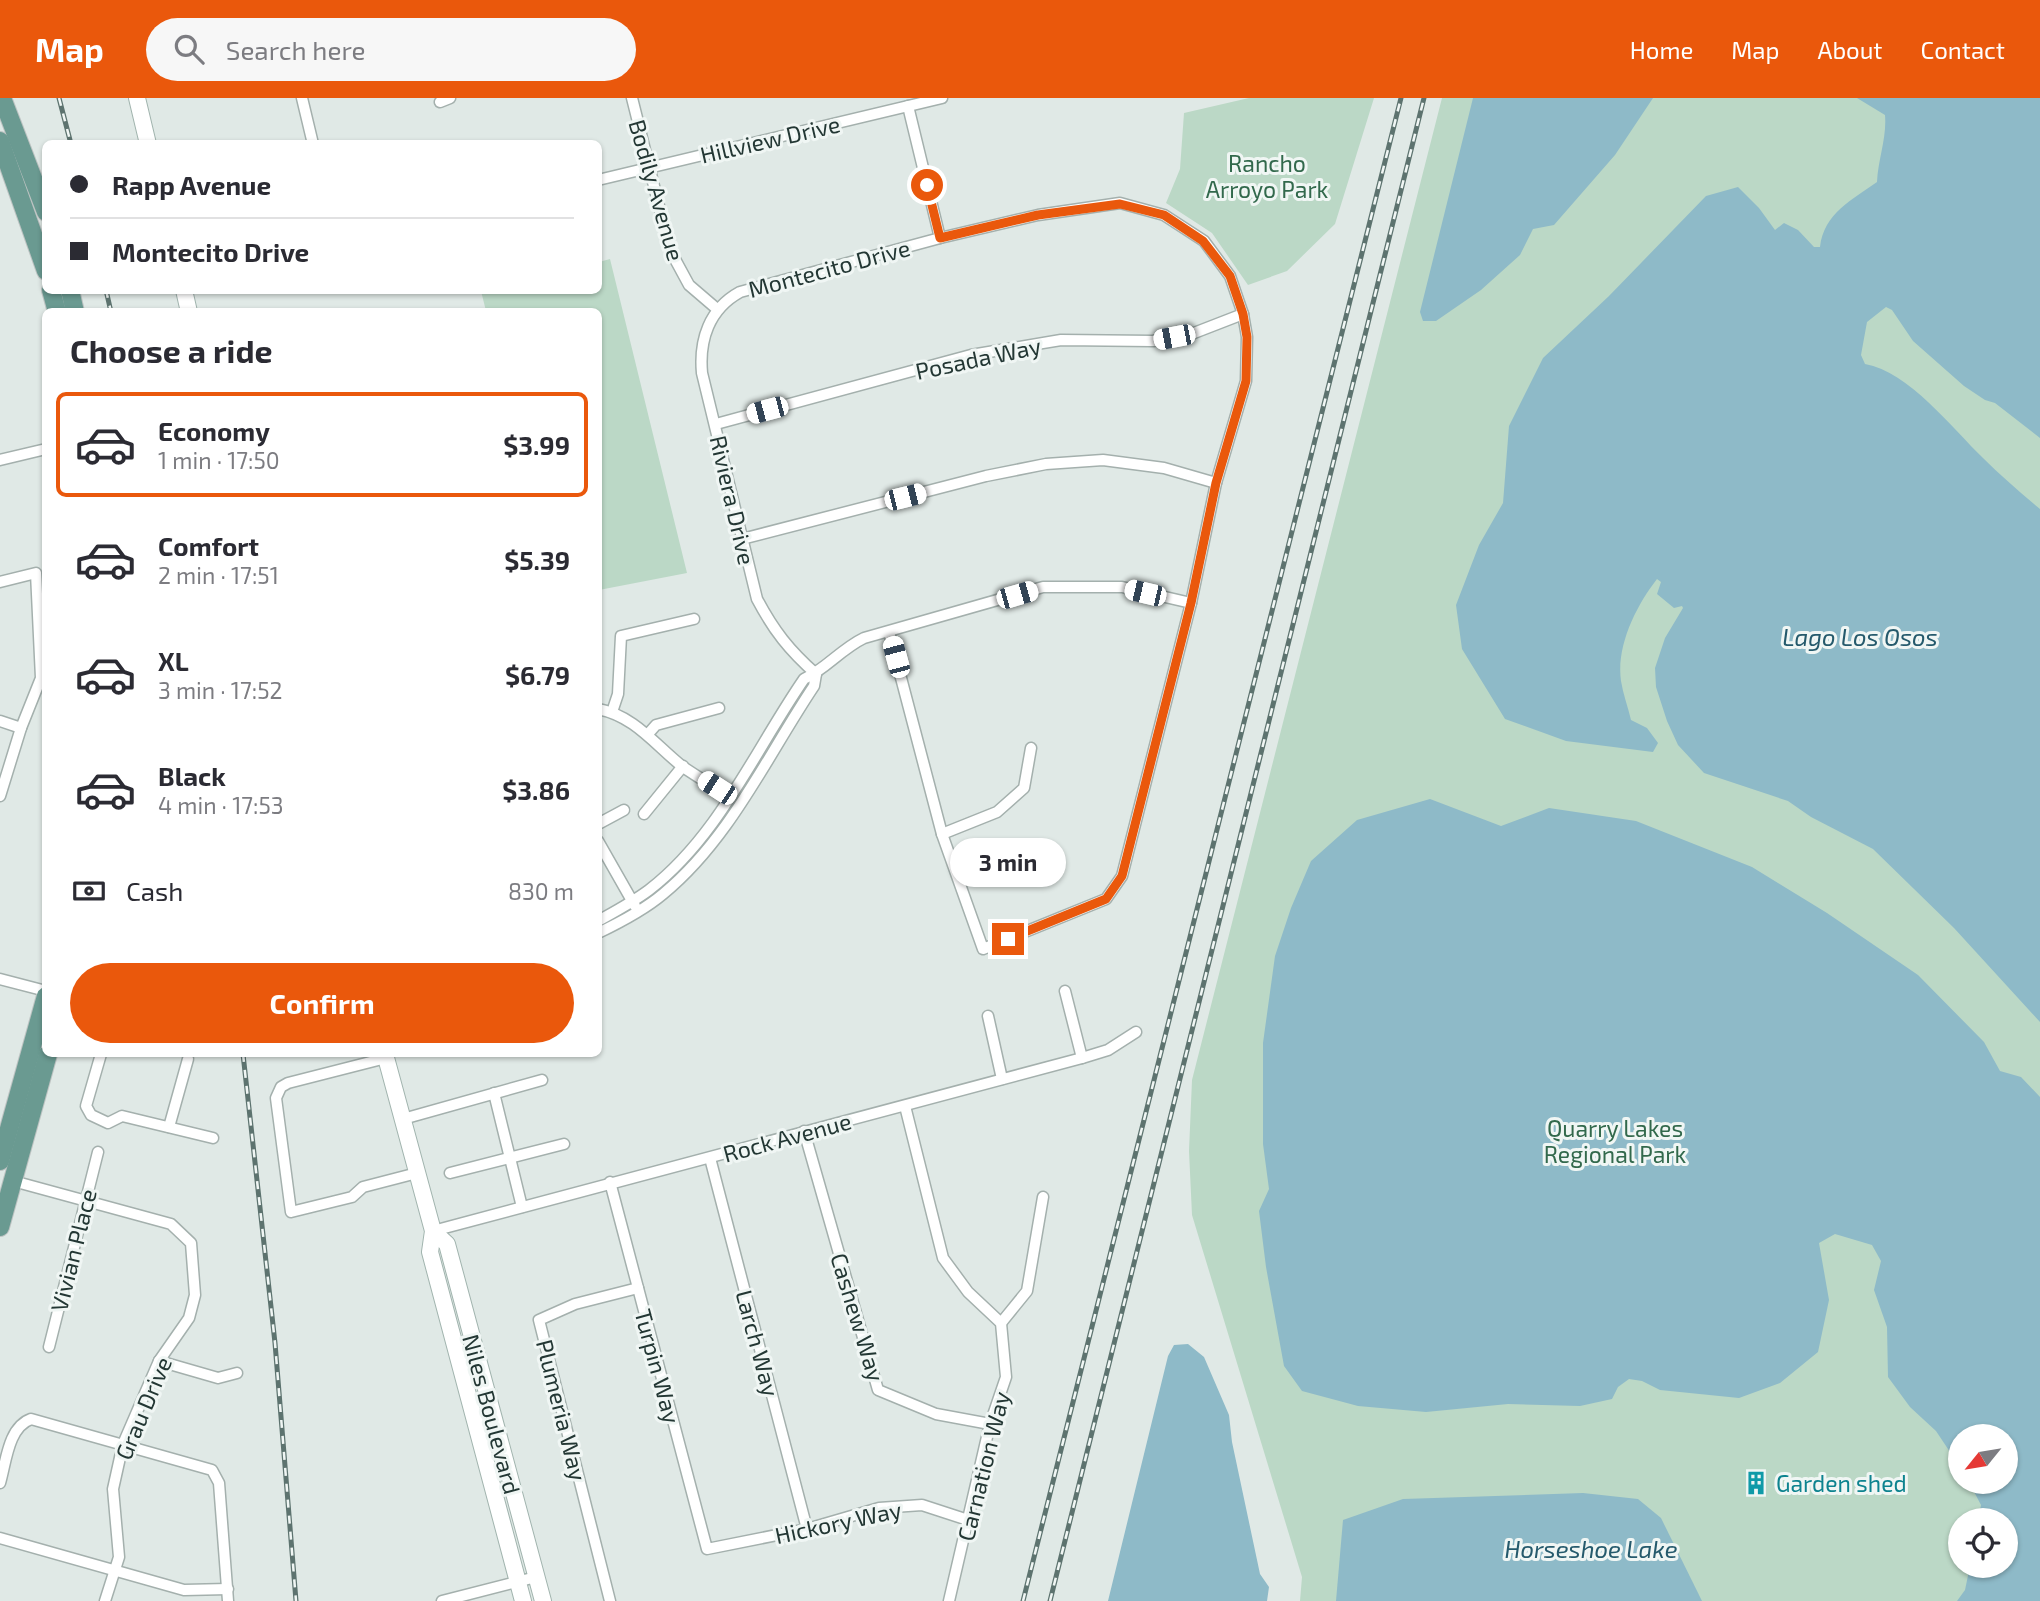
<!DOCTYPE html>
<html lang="en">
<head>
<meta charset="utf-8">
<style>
  body { margin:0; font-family:"Exo 2",sans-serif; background:#f7f7f7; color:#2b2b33; height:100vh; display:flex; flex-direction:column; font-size:26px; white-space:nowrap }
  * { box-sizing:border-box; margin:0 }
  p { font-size:23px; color:#7c7c81 }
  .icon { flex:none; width:38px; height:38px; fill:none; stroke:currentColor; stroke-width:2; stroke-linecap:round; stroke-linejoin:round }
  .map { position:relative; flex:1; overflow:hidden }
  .details { position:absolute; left:42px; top:210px; width:560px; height:749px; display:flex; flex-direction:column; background:#fff; border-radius:10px; box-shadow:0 2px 5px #0004 }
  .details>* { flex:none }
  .guide { position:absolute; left:42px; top:42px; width:560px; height:154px; border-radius:10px; box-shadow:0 2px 5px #0004; display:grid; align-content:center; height:154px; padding:0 28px; background:#fff }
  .needle { width:46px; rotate:240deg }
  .fabs { position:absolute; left:1948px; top:1326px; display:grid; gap:14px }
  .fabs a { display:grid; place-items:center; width:70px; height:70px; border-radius:50%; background:#fff; box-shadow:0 2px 5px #0004; font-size:35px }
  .end { position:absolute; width:32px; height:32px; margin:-16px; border:9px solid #ea580c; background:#fff; box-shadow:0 0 0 4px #fff }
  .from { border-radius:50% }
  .bubble { position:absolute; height:49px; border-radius:24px; background:#fff; box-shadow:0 2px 5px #0004; font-size:23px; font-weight:700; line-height:49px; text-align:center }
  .car { position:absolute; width:21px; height:42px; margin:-21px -10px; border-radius:9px; box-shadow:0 0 5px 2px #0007; background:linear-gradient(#fff 24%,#345 0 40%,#fff 0 76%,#345 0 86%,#fff 0) }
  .guide b { display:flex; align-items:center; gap:24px; height:66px; font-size:26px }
  .guide b+b { border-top:2px solid #e1e1e2 }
  .guide i { width:18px; height:18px; background:#2b2b33 }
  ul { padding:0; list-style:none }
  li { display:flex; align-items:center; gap:21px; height:105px; margin:0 14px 10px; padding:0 14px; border:4px solid transparent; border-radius:10px }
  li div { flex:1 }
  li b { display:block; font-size:26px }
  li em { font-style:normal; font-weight:700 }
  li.current { border-color:#ea580c }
  li>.icon { width:63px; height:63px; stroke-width:1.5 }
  h2 { padding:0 28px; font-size:32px; line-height:84px }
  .pay { display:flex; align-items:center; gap:18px; height:77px; padding:0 28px; font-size:26px }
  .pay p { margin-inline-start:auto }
  .cta { display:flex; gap:14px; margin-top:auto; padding:14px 28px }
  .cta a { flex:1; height:80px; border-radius:42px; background:#ea580c; color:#fff; font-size:28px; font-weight:700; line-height:80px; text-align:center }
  header { display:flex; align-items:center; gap:42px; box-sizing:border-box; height:98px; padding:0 35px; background:#ea580c; color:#fff }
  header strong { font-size:33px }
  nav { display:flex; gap:38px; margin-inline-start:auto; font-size:24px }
  .search { width:490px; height:63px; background:#f7f7f7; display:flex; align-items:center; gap:18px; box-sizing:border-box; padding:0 24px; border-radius:38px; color:#7c7c81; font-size:26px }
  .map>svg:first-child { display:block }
</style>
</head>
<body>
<header>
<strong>Map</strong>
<div class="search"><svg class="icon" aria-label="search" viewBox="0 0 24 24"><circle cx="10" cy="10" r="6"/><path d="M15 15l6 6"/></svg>Search here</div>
<nav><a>Home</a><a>Map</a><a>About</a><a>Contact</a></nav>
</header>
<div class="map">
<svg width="2040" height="1503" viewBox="0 0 2040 1503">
  <rect width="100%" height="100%" fill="#e0e9e6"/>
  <g fill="#bbd8c6" fill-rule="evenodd">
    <polygon points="1249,0 1374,0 1335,126 1287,173 1248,187 1212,135 1166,105 1180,71 1184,15"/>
    <path d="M1442,0H2040V1503H1300L1302,1479L1192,1117L1189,1053L1192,982ZM1960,1339H2006V1384H1960ZM1960,1423H2006V1468H1960Z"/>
    <polygon points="610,161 687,475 599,492 598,214 486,213 481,193 598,192 599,164"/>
  </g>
  <g fill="#8ebac8">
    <polygon points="1473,0 1653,0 1615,57 1554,127 1533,131 1520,157 1481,192 1436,223 1423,223 1420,214"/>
    <path d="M1857,0H2040V340L1995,305L1985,302L1964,288L1913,243L1892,212L1886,209L1867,224L1861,257L1865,266C1909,274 1952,330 1983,360C2001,378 2021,395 2040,411V924L1954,830L1873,751L1811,719L1788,703L1704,675L1678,647L1667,623L1656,589L1655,570L1665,540L1683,510L1682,508L1674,510L1657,496L1661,484L1657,481C1636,508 1616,548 1621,583C1623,596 1628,609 1631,622L1647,630L1658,645L1653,654L1566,643L1505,621L1462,551L1456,507L1479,447L1503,405L1509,328L1543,260L1609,198L1706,98L1738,89L1759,110L1775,132L1784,125L1798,132L1814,149H1820C1824,115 1852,102 1877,84C1878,61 1887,40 1885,17Z"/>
    <polygon points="1430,701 1501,728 1549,710 1636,723 1752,769 1827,815 1918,877 1984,944 2000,973 2021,979 2040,999 2040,1503 1957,1503 1965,1492 1970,1468 2006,1468 2006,1423 1978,1423 1981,1407 1969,1384 2006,1384 2006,1339 1960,1339 1960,1369 1936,1333 1910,1309 1888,1279 1887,1229 1874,1192 1881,1163 1872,1147 1835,1136 1819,1145 1829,1202 1818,1254 1780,1285 1739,1300 1660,1292 1642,1283 1629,1281 1618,1289 1612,1301 1580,1308 1508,1306 1426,1314 1358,1308 1302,1293 1284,1268 1266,1169 1259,1113 1269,1091 1263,1046 1263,945 1275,858 1291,810 1311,763 1357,722"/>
    <polygon points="1188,1246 1204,1259 1229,1317 1232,1344 1260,1476 1269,1489 1267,1503 1108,1503 1168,1258 1174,1247"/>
    <polygon points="1583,1395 1638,1401 1661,1420 1702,1503 1336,1503 1343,1422 1403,1401"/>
  </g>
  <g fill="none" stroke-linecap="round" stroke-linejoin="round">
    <g stroke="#a4b0ad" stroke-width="13">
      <g id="street">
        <polyline points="302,0 313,46"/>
        <polyline points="632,0 670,152 689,187 717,211"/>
        <polyline points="440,4 450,0"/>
        <polyline points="908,8 940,140"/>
        <polyline points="598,82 942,0"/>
        <polyline points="716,326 971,257 1061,242 1153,243 1194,235 1243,216"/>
        <polyline points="0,362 46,351"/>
        <polyline points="742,441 986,378 1046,366 1103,362 1164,370 1216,385"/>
        <polyline points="0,484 36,475 41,580 21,630 0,698"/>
        <path d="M816,576C789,552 774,533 757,501L702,275C699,242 709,211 740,194L940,140L1038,117L1120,105L1164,117L1204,143L1230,178L1243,216L1247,239L1246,283L1216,385L1191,505L1122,778L1106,801L983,851L942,736L889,534"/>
        <path d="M598,611C635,618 655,647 683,669C698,679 714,689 730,698"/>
        <polyline points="612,614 618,596 621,538 694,521"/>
        <polyline points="0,623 21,630"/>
        <polyline points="648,636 656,627 719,610"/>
        <polyline points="644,716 683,668"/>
        <polyline points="598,726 624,712"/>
        <polyline points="942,736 997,714 1024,690 1031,650"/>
        <polyline points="598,743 635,808"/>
        <path d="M598,823C616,813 633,804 649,792C719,738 755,652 804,581C826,571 841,551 864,540L1043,489H1122L1191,505"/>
        <path d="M598,835C621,824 644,812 663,796C730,741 767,658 814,588L816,576"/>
        <polyline points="0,881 46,893"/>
        <polyline points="1065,893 1082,960"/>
        <polyline points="988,918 1002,981"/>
        <polyline points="101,956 86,1008 91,1017 108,1025 122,1018 213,1040"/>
        <polyline points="386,960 288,985 281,989 276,1000 291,1114 352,1099 363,1089 417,1075"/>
        <polyline points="494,995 522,1109"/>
        <polyline points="905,1008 943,1160 968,1194 1001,1225 1006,1279 990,1326 949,1503"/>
        <polyline points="403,1021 542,982"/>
        <polyline points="169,1029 188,961"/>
        <polyline points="804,1033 878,1292 936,1316 990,1326"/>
        <polyline points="710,1060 807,1431"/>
        <polyline points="450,1075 564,1046"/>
        <polyline points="13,1083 171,1126 191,1145 195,1197 189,1220 159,1263 123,1346 113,1391 119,1459 105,1503"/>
        <polyline points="610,1084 707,1451 807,1431 879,1410 922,1407 968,1422"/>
        <polyline points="433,1133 1082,960 1108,952 1136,934"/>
        <polyline points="1001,1225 1027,1193 1043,1099"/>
        <polyline points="49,1249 98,1054"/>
        <polyline points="159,1263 218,1280 237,1275"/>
        <path d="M0,1385C6,1365 8,1329 31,1321L212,1372L219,1385L228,1503"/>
        <polyline points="0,1440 184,1492 228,1491"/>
        <polyline points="442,1503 536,1479"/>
        <polyline points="610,1503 539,1222 575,1206 638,1190"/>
      </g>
    </g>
    <g stroke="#a1b4ae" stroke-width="18">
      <g id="secondary">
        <polyline points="137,0 148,46"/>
        <polyline points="184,192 189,214"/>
        <polyline points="385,956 433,1133 430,1154 523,1503"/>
        <polyline points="433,1133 447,1146 543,1503"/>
      </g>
    </g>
    <g stroke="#bdc3c2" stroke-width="20">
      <g id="primary">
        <polyline points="2,0 46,114"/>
        <polyline points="0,43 46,173"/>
        <polyline points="51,192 57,214"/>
        <polyline points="70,192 75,214"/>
        <polyline points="0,1063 46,898"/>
        <polyline points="0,1129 48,956"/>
      </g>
    </g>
    <use href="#street" stroke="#fff" stroke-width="10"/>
    <use href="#secondary" stroke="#fff" stroke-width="16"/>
    <use href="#primary" stroke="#6a9a91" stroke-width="18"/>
    <g stroke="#5d736f" stroke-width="5">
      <g id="rail">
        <polyline points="59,0 71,46"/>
        <polyline points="106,192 111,214"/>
        <polyline points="243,956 275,1245 296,1503"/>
        <polyline points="1023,1503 1401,0"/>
        <polyline points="1050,1503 1424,0"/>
      </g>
    </g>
    <use href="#rail" stroke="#f0f6f4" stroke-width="2.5" stroke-dasharray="8" stroke-linecap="butt"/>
  </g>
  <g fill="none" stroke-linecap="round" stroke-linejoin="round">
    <polyline stroke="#ea580c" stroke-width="9" points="927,87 940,140 1038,117 1120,106 1164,117 1203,143 1230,178 1243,216 1247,239 1246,283 1216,385 1191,505 1122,778 1106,801 1008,841"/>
  </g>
  <defs>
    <g id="building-bare" transform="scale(1.89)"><path d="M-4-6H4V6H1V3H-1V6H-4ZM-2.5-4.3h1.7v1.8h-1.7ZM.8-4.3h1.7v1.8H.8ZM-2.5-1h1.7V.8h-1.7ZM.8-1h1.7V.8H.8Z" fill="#0f9aa8" stroke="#f0f6f4" stroke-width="2.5" paint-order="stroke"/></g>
  </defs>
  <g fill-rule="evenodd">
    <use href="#building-bare" x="1756" y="1385"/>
  </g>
  <g text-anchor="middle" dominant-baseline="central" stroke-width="6" stroke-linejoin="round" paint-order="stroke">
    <g font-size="23" fill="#233734" stroke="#f0f6f4">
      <text transform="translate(770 41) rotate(-13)">Hillview Drive</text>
      <text transform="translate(657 92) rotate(74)">Bodily Avenue</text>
      <text transform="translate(829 170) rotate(-15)">Montecito Drive</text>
      <text transform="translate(978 260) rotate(-12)">Posada Way</text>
      <text transform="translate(733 402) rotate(77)">Riviera Drive</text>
      <text transform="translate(787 1039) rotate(-15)">Rock Avenue</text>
      <text transform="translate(73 1152) rotate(-76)">Vivian Place</text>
      <text transform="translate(858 1219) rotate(73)">Cashew Way</text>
      <text transform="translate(758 1245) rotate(75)">Larch Way</text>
      <text transform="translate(658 1268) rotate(75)">Turpin Way</text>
      <text transform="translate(143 1310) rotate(-67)">Grau Drive</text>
      <text transform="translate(562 1312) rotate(76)">Plumeria Way</text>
      <text transform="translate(492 1316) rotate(75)">Niles Boulevard</text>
      <text transform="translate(983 1368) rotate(-76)">Carnation Way</text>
      <text transform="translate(838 1424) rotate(-12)">Hickory Way</text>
    </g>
    <g font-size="23" fill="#32694c" stroke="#f0f6f4">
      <text x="1267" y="65">Rancho<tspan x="1267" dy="26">Arroyo Park</tspan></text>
      <text x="1615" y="1030">Quarry Lakes<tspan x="1615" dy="26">Regional Park</tspan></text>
    </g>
    <g font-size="23" fill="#0d838f" stroke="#f0f6f4" text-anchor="start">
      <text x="1776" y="1385">Garden shed</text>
    </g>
    <g font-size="24" font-style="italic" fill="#255a6c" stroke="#f0f6f4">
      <text x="1860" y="538">Lago Los Osos</text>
      <text x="1591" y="1450">Horseshoe Lake</text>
    </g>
  </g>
</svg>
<div class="fabs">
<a><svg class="needle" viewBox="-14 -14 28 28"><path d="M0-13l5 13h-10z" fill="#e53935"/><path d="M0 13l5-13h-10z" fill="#7c7c81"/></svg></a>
<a><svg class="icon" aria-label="locate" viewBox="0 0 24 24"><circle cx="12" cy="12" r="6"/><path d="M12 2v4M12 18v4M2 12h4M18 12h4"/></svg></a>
</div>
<i class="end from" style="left:927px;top:87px"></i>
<i class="end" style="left:1008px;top:841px"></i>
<div class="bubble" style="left:950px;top:740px;width:116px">3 min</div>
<i class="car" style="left:1174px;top:239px;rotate:259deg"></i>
<i class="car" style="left:767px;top:312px;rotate:255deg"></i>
<i class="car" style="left:905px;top:399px;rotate:76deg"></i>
<i class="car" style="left:1145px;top:495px;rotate:283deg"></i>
<i class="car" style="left:1017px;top:497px;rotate:74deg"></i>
<i class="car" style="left:896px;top:559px;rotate:345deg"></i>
<i class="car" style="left:717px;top:690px;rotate:303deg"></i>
<div class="guide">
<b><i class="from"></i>Rapp Avenue</b>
<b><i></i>Montecito Drive</b>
</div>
<section class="details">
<h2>Choose a ride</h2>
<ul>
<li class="current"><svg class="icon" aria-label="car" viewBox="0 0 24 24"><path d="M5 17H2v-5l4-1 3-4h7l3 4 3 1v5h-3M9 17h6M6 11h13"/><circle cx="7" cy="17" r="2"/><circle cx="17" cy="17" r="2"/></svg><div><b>Economy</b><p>1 min · 17:50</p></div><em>$3.99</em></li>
<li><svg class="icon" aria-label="car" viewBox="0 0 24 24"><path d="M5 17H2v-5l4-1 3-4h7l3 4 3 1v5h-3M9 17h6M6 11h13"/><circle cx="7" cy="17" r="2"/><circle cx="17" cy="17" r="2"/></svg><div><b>Comfort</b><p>2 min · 17:51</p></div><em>$5.39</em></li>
<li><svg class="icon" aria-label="car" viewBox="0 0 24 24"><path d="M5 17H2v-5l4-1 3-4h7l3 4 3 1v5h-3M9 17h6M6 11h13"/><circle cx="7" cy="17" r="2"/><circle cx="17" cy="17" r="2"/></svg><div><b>XL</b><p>3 min · 17:52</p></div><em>$6.79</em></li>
<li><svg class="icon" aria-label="car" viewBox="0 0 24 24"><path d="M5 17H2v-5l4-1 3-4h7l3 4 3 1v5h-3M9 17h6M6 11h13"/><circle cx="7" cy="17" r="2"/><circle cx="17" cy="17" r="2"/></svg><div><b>Black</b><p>4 min · 17:53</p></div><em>$3.86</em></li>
</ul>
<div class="pay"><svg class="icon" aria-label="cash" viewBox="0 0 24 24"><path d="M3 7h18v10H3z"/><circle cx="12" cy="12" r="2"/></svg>Cash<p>830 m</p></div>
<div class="cta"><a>Confirm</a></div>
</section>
</div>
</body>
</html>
